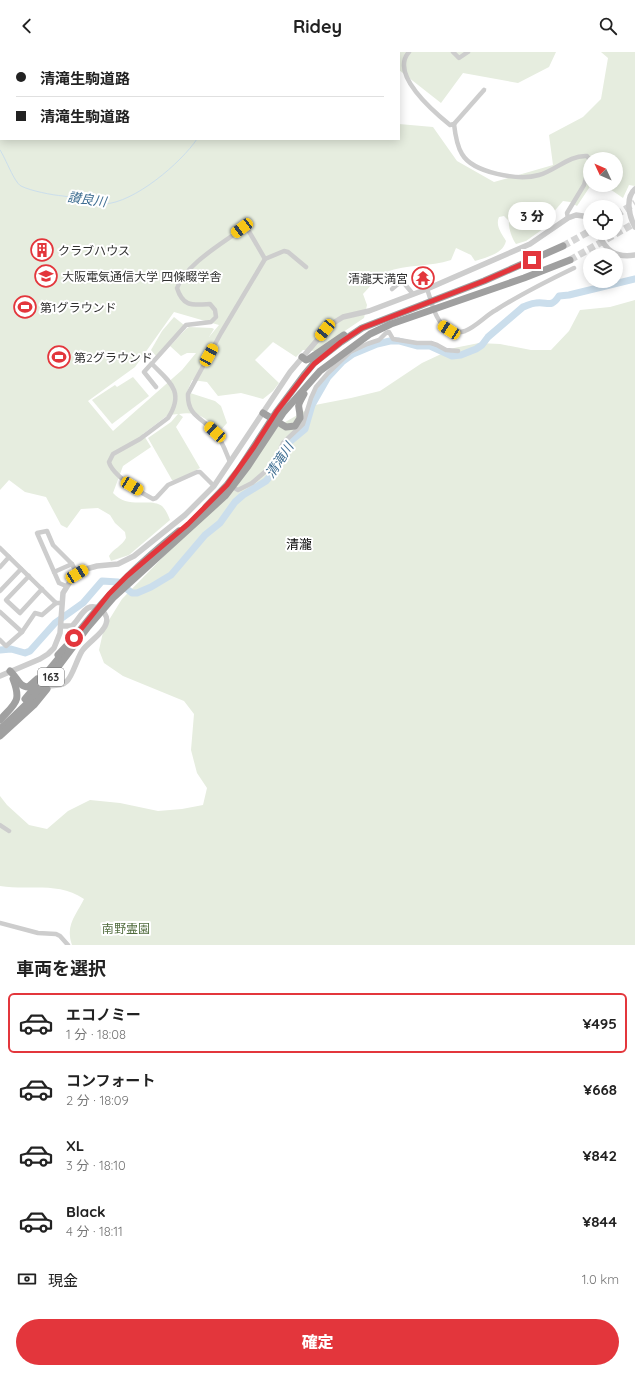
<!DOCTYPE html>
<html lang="ja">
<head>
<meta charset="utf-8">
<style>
  body { margin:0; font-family:Quicksand,"Noto Sans JP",sans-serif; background:#f6f6f6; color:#222; height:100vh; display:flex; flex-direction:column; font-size:15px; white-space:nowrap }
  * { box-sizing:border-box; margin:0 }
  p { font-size:13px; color:#767676 }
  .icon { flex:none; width:22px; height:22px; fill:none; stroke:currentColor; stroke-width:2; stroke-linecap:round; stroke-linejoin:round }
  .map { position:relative; height:893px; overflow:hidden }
  .side { display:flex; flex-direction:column; background:#fff; flex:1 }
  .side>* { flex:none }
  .banner { position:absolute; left:0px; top:0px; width:400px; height:88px; box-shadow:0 2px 10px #0003; display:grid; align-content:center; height:88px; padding:0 16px; background:#fff }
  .needle { width:26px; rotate:314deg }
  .controls { position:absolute; left:583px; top:100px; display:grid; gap:8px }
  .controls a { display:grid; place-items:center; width:40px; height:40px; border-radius:50%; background:#fff; box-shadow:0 2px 10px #0003; font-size:20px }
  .end { position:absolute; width:18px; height:18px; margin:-9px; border:5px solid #e3363c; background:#fff; box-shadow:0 0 0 2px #fff }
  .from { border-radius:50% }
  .bubble { position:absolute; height:28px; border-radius:14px; background:#fff; box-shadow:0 2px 10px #0003; font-size:13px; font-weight:800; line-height:28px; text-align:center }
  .car { position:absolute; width:12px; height:24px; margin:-12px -6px; border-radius:5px; box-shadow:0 0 3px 1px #0007; background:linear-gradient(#f5c518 24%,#345 0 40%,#f5c518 0 76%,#345 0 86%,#f5c518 0) }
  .banner b { display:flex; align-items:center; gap:14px; height:38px; font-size:15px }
  .banner b+b { border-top:1px solid #e0e0e0 }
  .banner i { width:10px; height:10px; background:#222 }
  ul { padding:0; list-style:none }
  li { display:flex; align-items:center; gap:12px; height:60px; margin:0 8px 6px; padding:0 8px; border:2px solid transparent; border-radius:6px }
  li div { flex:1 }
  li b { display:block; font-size:15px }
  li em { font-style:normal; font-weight:800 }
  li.active { border-color:#e3363c }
  li>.icon { width:36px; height:36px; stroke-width:1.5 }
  h2 { padding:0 16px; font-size:18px; line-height:48px }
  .pay { display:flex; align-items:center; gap:10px; height:44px; padding:0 16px; font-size:15px }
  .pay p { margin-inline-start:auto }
  .primary-button { display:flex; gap:8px; margin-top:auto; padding:8px 16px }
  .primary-button a { flex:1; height:46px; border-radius:24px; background:#e3363c; color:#fff; font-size:16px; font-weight:800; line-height:46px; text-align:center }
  header { display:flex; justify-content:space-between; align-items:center; height:52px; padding:0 16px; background:#fff; font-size:18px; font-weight:800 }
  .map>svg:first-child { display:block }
</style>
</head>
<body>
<header><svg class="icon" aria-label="back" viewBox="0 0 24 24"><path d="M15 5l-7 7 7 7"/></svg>Ridey<svg class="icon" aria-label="search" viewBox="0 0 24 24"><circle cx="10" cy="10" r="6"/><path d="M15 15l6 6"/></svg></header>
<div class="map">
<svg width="635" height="893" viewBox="0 0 635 893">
  <rect width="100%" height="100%" fill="#fff"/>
  <g fill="#e6eddf" fill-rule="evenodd">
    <path d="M0,0H556L549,15L518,31L463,21L441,51L399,18V1H1V87H399V72L433,75L457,109L494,130L553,113L549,83L583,65L601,47L608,6L601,0H635V134L629,133L623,146L604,133H616V107H590V133H599H591L577,154L570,150L563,149L551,163L554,169L526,189L516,192C512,187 508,175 509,169L504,164L499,165C495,174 502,182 506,189C503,202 487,205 475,209L471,203L456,196L451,208C430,215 407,212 386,220C377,224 370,235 363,242L367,253L364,266L315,299L303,298L296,305L273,290L255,308L279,331L273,339L263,347L241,341L218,344L207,330L192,328L187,340L215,349L221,354L227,371L220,379C206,367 199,359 179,362L183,365L176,375L200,416L175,429L172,428L148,386L171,370L178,362L168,363L143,382L151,395L123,414L113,441C128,458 150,445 162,454C166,458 168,463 170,468L129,503L111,509L109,504C113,497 122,494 126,486L125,480L115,471L110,463L98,456L81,457L67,476L61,473L46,445L25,440L9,428L0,438ZM174,260L219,273L209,285L214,277L212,276L189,275L186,277L170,294L181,304L187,301H196L182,318L113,379L88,349L135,315Z"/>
    <path d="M635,248V893H72C71,890 70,887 70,884C68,870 79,858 84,847C57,829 29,839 0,834V744L7,753L29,773L47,777L68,759L90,748L120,751L158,759L182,757L203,753L207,736L197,721L191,698L194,662L184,649L123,624L104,611L99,598L104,576L122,547L171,497L215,447L228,425L258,388L287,369L315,353L351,346L380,339L422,311L454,296L479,291L500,292L531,298H551L569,279L580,258L610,255Z"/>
    <polygon points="174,265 184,273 156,304 151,298 162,279"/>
    <polygon points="133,325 149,344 112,372 92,348 115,333 117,335"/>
  </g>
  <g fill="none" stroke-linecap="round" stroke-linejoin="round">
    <g stroke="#cbdeec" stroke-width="1">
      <polyline points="261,1 261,0"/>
      <path d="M0,98C6,107 14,130 21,134C31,139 52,143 63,144C67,145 71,144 75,145C85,146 95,152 104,152C134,151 181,111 197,87"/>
    </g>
    <path stroke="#cbdeec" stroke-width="7" d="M0,598L11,597L25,601L30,599L55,571L83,551L102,529L118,530L132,541H137L151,535L171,523L205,483L220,471L235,450L243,443L266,429L276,417L287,392L305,377L312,353L328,325L342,310L353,302L377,292L390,289H399L417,294H430L452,304L461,303L476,297L482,293L488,285L523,255C527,254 531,251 536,251C547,249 551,257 559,244L569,243L635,227"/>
    <g stroke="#d6d6d6" stroke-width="7" stroke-dasharray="7 3.5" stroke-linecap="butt">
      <polyline points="616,163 635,151"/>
      <polyline points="563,194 590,179"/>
      <polyline points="570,208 635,171"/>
    </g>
    <g stroke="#cdcdcd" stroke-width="4.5">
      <path d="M409,0C389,22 434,60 450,73L454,72"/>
      <polyline points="453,0 459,6 468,0"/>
      <path d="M454,72C455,81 457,94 462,102C473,121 519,129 539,123C555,119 569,103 587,104L590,108"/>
      <polyline points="454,72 484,38"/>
      <polyline points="568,166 567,161 584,133 590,112"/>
      <polyline points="392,237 398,232 403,230 413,242"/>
      <path d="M427,237C432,250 435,270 448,277C453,280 459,281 465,279C477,274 485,264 496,258C521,242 547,229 574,216"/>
      <path d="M152,312C170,330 185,340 168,366L140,387L113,402L109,410C112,423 141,441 153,447L156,446L168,433L197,420H200L214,434"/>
      <path d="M156,335L144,320L186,273L211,270L216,265L215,258L210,252C192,253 183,255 177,236C187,211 222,192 243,176H247L265,207"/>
      <path d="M230,410C226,401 223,390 216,382C205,366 187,366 188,342L221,281L265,207L284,199L288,200L306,215"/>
      <polyline points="236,437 238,438 252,431 274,412 283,391 303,372 311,346 316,335 328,321 350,300 367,292 379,288 386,281 389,280 393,287 417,291 431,291 437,293 446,298 458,299"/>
      <polyline points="0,496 56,551 62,551"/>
      <polyline points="0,515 9,505"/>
      <polyline points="54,520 72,512"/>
      <polyline points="29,524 6,548 20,561 42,537"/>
      <polyline points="66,534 59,531 37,481 47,479 53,493 72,512 77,522"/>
      <polyline points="0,539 21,517"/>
      <polyline points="0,560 22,580 6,594 0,588"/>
      <polyline points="22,580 35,561 42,563 56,551"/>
      <polyline points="0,773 9,779"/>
      <polyline points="0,871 38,881 56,882 60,884 68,893"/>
    </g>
    <g stroke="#cdcdcd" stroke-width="5.5">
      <path d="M635,137C625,146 629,164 635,175"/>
      <path d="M598,181C606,199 615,206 635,203"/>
      <polyline points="0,624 40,607 48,602 54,596 60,581 63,541 73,525 86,517 97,514 118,512 134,504 185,463 214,434 290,320 330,273 343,265 369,259 427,237 530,192 568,166 576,163 583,164 590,167"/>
      <polyline points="57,625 58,628 62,632"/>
      <path d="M49,634C56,633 62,634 67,629C72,625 77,607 82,599C88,590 103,582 106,572C110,563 98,551 88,556C81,560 78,569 72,574H61"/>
    </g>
    <g stroke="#a0a0a0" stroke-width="7">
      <polyline points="302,305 306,308 309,307 344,283"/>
      <path d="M263,361L286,375L295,374L300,366C300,351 295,358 304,342"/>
      <polyline points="206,455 227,433 238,419 277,359 304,323 314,311 341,290 362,276 484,229 563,194"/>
      <path d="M81,577C111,538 141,510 179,479"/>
      <polyline points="58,603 74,586"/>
      <path d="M10,619C17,625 19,635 28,635L37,627"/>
      <polyline points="25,647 63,601"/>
      <path d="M0,668C15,651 22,650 13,627"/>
      <polyline points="0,677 13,665 40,639 88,575 113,546 225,444 248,414 283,361 320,319 370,282 391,272 524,226 570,208"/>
      <polyline points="0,684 34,653 47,637"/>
    </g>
  </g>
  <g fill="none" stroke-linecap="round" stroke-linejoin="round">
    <polyline stroke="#e3363c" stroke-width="5" points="74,586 109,542 127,524 188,472 227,433 254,395 277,359 304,324 314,312 341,290 362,276 484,229 532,208"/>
  </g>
  <defs>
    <g id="building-ring" transform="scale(1.15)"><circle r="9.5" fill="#fff" stroke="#e3363c" stroke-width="1.5"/><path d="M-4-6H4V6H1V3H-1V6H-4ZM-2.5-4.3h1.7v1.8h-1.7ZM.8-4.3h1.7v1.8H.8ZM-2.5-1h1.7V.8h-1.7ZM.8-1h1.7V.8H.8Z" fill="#e3363c"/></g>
    <g id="university-ring" transform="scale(1.15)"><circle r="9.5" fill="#fff" stroke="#e3363c" stroke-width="1.5"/><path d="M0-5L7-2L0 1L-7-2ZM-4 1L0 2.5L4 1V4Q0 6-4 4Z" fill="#e3363c"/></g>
    <g id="temple-ring" transform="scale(1.15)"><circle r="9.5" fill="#fff" stroke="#e3363c" stroke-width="1.5"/><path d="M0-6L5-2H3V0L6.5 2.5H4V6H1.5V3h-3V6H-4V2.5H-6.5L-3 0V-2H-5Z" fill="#e3363c"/></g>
    <g id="stadium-ring" transform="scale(1.15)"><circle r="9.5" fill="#fff" stroke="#e3363c" stroke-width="1.5"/><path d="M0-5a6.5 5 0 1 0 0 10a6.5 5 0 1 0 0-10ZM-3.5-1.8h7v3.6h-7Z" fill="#e3363c"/></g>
  </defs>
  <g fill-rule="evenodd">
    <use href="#building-ring" x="42" y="198"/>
    <use href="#university-ring" x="46" y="224"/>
    <use href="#temple-ring" x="423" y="226"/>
    <use href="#stadium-ring" x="25" y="255"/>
    <use href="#stadium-ring" x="59" y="305"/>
  </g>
  <g text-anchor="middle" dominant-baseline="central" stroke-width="4" stroke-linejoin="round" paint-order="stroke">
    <rect fill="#fff" stroke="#6e6e6e" stroke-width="1" x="38" y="616" width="26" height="18" rx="3"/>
    <g font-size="11" font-weight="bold" fill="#303030">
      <text x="51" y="625">163</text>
    </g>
    <g font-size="12" fill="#303030" stroke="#fff" text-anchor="start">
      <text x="58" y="198">クラブハウス</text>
      <text x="62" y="224">大阪電気通信大学 四條畷学舎</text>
      <text x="408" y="226" text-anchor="end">清瀧天満宮</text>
      <text x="40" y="255">第1グラウンド</text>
      <text x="74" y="305">第2グラウンド</text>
    </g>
    <g font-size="12" fill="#516c3e" stroke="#fff">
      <text x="126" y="876">南野霊園</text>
    </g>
    <g font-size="13" font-style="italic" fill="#3f6e92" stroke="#fff">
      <text transform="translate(87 147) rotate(8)">讃良川</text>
      <text transform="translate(279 408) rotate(-57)">清滝川</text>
    </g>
    <g font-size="13" fill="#000" stroke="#fff">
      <text x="299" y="492">清瀧</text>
    </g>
  </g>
</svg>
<div class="controls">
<a><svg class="needle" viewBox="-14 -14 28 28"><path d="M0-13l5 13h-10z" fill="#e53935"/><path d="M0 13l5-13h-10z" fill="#767676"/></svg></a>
<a><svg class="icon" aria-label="locate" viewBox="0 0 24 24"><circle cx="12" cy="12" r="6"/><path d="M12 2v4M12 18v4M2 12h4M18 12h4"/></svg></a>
<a><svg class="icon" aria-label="layers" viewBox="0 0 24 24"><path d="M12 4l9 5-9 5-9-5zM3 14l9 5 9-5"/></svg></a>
</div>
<i class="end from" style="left:74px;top:586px"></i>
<i class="end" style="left:532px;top:208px"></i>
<div class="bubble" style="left:508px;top:150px;width:48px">3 分</div>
<i class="car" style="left:242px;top:176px;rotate:233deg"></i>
<i class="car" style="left:325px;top:278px;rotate:219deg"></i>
<i class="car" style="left:449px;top:278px;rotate:303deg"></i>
<i class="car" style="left:209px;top:303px;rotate:29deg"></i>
<i class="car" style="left:215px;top:380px;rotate:312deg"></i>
<i class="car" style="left:132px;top:434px;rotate:121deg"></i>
<i class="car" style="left:77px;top:522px;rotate:59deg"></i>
<div class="banner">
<b><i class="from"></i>清滝生駒道路</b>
<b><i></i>清滝生駒道路</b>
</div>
</div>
<section class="side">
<h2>車両を選択</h2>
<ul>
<li class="active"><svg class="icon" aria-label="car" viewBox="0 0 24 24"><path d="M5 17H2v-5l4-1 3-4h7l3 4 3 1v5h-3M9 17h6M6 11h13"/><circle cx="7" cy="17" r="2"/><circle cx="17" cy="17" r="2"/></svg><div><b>エコノミー</b><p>1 分 · 18:08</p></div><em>¥495</em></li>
<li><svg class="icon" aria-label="car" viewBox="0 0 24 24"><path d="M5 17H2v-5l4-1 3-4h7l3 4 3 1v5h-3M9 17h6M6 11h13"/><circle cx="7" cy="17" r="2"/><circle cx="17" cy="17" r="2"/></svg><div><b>コンフォート</b><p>2 分 · 18:09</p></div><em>¥668</em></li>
<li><svg class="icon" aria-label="car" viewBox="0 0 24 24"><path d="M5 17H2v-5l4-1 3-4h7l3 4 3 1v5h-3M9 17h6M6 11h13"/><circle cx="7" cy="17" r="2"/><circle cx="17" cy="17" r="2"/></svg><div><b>XL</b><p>3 分 · 18:10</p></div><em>¥842</em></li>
<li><svg class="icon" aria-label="car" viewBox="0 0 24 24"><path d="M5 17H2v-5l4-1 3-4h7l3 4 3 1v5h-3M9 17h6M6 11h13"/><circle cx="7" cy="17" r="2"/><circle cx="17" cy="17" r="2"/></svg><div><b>Black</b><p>4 分 · 18:11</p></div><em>¥844</em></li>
</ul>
<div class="pay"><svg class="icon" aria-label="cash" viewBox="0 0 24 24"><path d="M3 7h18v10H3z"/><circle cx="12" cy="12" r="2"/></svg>現金<p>1.0 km</p></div>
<div class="primary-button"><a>確定</a></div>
</section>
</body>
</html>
